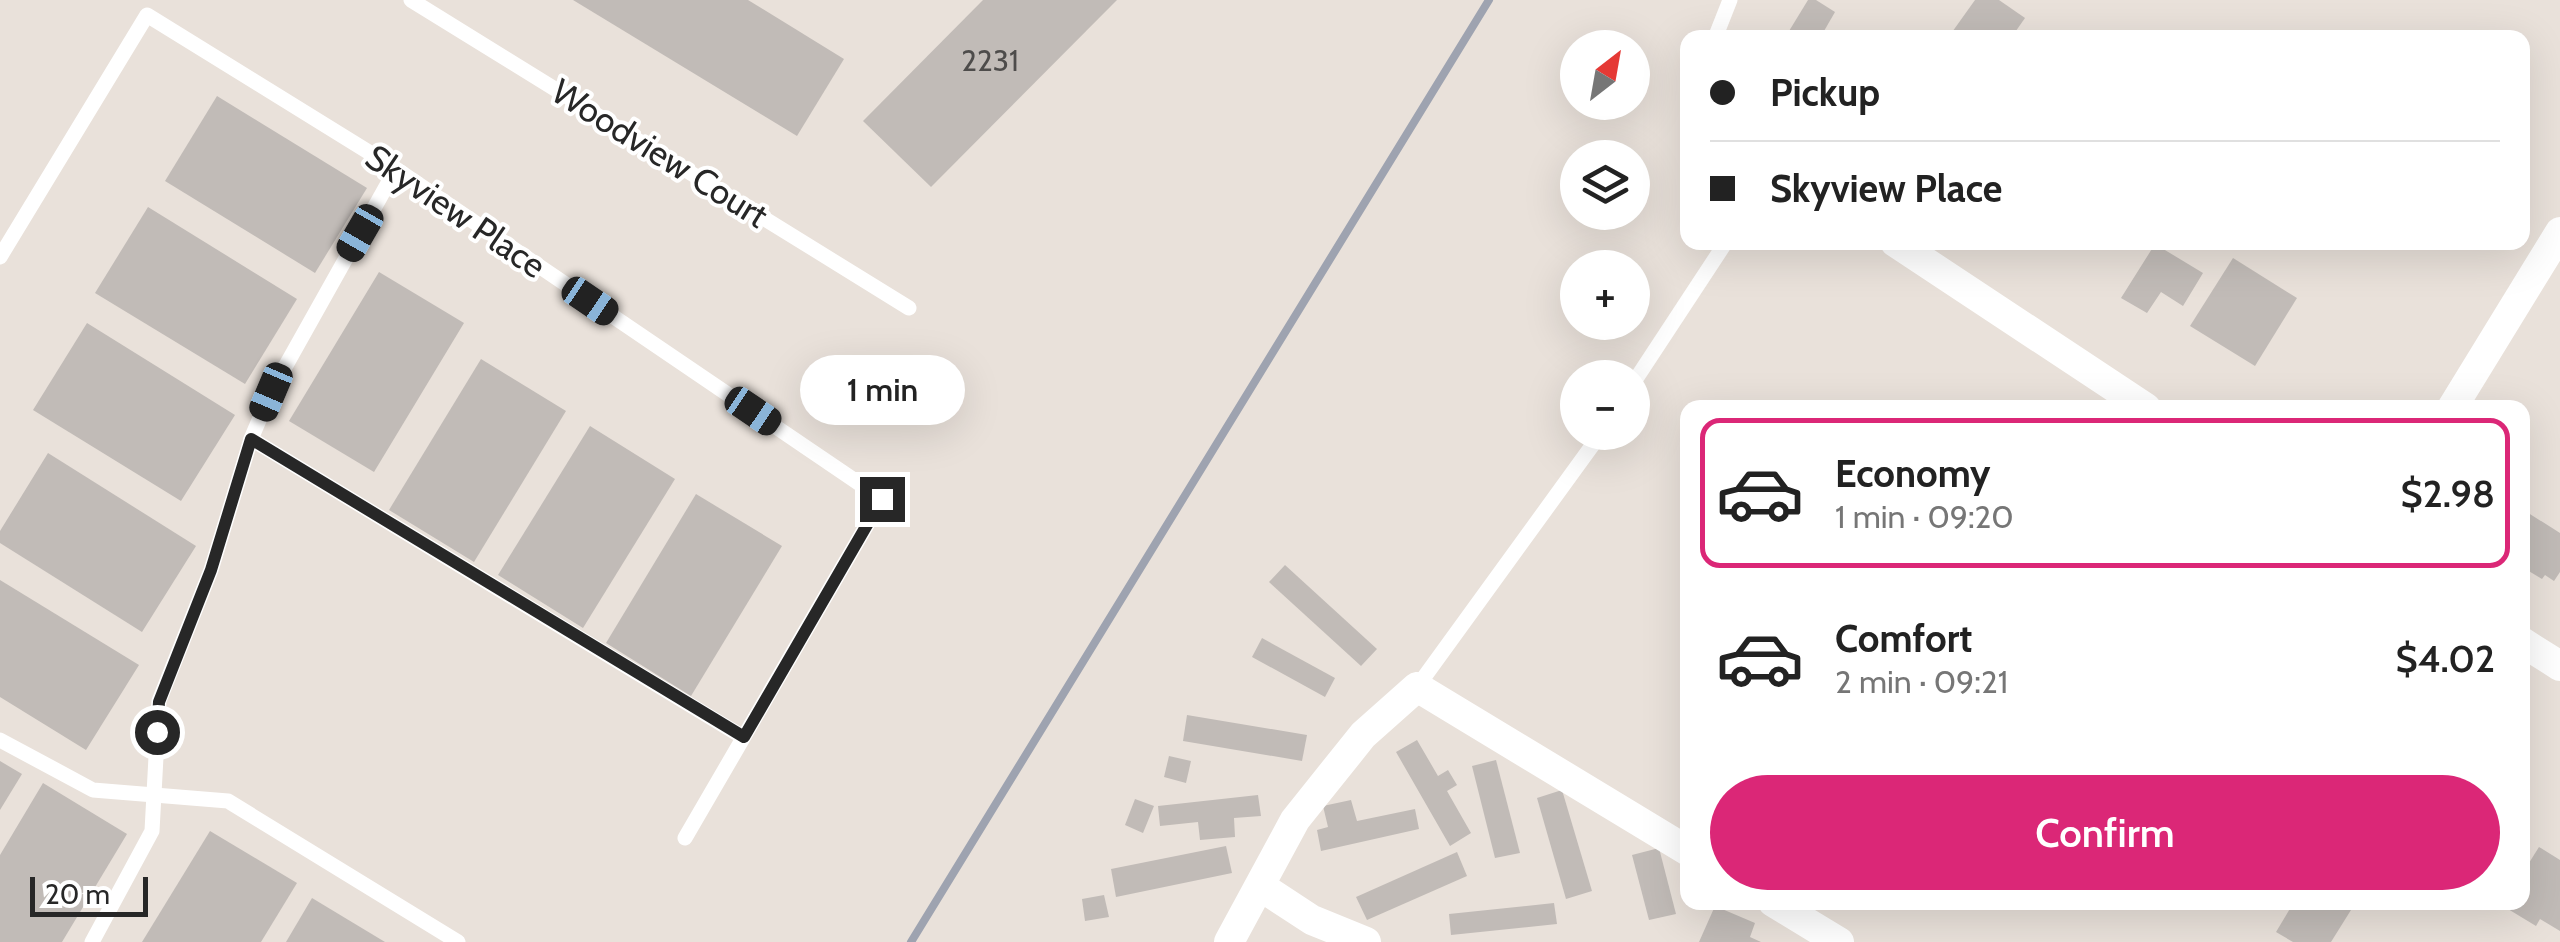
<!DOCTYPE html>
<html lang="en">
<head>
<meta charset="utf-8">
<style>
  body { margin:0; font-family:Cabin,sans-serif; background:#f6f6f6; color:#222; height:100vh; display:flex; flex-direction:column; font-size:38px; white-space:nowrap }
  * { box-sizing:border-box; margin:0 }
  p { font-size:32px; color:#767676 }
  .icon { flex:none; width:55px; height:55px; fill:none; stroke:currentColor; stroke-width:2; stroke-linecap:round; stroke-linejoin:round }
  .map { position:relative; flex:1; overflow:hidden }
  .drawer { position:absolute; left:1680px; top:400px; width:850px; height:510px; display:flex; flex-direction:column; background:#fff; border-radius:20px; box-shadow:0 10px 40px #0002 }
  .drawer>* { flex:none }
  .guide { position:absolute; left:1680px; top:30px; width:850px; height:220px; border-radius:20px; box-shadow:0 10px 40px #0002; display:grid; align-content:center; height:220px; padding:0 30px; background:#fff }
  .needle { width:65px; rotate:31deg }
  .buttons { position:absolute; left:1560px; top:30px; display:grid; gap:20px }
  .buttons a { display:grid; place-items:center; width:90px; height:90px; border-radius:50%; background:#fff; box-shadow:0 10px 40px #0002; font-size:50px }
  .scale { position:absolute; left:30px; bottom:25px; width:118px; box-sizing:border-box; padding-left:10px; border:5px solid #272727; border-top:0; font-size:28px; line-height:35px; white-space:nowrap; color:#272727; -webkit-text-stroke:8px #fff; paint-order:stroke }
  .end { position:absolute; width:45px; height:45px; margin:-22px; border:12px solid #272727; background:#fff; box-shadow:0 0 0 5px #fff }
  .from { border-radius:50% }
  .bubble { position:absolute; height:70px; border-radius:35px; background:#fff; box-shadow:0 10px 40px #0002; font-size:32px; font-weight:600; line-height:70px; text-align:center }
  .car { position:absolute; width:30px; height:60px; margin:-30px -15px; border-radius:12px; box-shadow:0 0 8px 2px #0007; background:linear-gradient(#222 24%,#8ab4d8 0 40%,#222 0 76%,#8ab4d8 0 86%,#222 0) }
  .guide b { display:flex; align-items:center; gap:35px; height:95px; font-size:38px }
  .guide b+b { border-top:2px solid #e0e0e0 }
  .guide i { width:25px; height:25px; background:#222 }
  ul { padding:18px 0 0; list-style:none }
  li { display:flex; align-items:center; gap:30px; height:150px; margin:0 20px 15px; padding:0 10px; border:5px solid transparent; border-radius:20px }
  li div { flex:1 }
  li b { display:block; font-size:38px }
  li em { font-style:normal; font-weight:600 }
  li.selected { border-color:#db2777 }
  li>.icon { width:90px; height:90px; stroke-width:1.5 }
  .button { display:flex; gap:20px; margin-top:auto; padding:20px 30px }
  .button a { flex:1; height:115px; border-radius:60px; background:#db2777; color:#fff; font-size:40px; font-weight:600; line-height:115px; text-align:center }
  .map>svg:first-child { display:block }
</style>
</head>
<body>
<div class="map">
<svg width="2560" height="942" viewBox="0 0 2560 942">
  <rect width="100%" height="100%" fill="#e9e1da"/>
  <g fill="#c1bbb7">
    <polygon points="573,0 748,0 844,59 797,136"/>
    <polygon points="983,0 1117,0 931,187 863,121"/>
    <polygon points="1808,0 1816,0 1835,12 1820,38 1789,38 1786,36"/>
    <polygon points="1975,0 1999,0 2025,18 2011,38 1954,38 1950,35"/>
    <polygon points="217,96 367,188 315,273 165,181"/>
    <polygon points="148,207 297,299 245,384 95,293"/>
    <polygon points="2155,244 2203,273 2183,306 2161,292 2147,313 2121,298"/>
    <polygon points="2233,258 2297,298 2255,366 2190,326"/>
    <polygon points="379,272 464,323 374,472 289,421"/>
    <polygon points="87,323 235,415 181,501 33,410"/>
    <polygon points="481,359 566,411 474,562 389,510"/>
    <polygon points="590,426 675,479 583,628 498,575"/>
    <polygon points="48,453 196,546 142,632 0,543 0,531"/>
    <polygon points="696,494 782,546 691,696 606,643"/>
    <polygon points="2522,509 2560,533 2560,572 2554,581 2545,575 2542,579 2522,567"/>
    <polygon points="1285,565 1377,649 1361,666 1269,582"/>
    <polygon points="0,580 139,665 86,750 0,697"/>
    <polygon points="1262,638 1335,678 1325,697 1252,657"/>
    <polygon points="1187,715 1307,735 1302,761 1183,741"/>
    <polygon points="1417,740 1438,776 1448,770 1457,785 1447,791 1471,833 1450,846 1396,752"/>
    <polygon points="1169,756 1191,761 1186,783 1164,777"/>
    <polygon points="1496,760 1520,853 1495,858 1472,766"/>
    <polygon points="0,761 22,774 0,810"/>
    <polygon points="43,783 127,834 62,942 0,942 0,855"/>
    <polygon points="1562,790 1592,891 1566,899 1537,798"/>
    <polygon points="1258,795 1261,816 1234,818 1235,837 1200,840 1198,822 1160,826 1158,806"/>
    <polygon points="1135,799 1154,806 1143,833 1125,825"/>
    <polygon points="1351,800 1357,821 1415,809 1419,829 1321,851 1317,830 1328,827 1323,806"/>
    <polygon points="210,831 297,883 261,942 142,942"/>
    <polygon points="1226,846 1232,873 1116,897 1111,869"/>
    <polygon points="2539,847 2560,860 2560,931 2540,919 2536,926 2503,906 2505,902 2522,902 2522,874"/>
    <polygon points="1659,848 1676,914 1649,920 1632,855"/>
    <polygon points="1457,852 1467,876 1367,920 1356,897"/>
    <polygon points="1104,895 1109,917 1085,921 1082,899"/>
    <polygon points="312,898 385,942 286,942"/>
    <polygon points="2294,902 2356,902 2331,942 2293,942 2276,932"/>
    <polygon points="1554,903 1557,924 1451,935 1449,914"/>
    <polygon points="1715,906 1755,923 1750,937 1761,942 1699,942"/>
  </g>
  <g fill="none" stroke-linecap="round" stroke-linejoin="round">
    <g stroke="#fff" stroke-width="15">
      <polyline points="411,0 909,308"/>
      <polyline points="1715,38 1730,0"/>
      <polyline points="0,257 147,15 396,169 882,499 685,838"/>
      <polyline points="1632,385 1726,242"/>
      <polyline points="251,439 743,737"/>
      <polyline points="1417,687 1602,432"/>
      <polyline points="0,740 93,790 228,801 458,942"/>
      <polyline points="92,942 152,831 159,701 211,570 251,439 271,392 396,169"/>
    </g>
    <g stroke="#fff" stroke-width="30">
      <polyline points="1895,242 2146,408"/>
      <polyline points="2452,408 2560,232"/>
      <polyline points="2522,642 2560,666"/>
      <polyline points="1260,886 1312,920 1366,942"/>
      <polyline points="1773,902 1839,942"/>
      <polyline points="1229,942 1295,820 1363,735 1417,687 1688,851"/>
    </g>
    <polyline stroke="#9ea3b0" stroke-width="8" points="911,942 1489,0"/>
  </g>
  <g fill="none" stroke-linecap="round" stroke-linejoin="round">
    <polyline stroke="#272727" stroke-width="12" points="157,732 159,702 211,570 251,439 744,737 882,499"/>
  </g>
  <g text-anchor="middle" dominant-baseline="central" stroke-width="8" stroke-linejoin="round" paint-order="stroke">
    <g font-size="30" fill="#4e4c4b">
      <text x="990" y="60">2231</text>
    </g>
    <g font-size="35" fill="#272727" stroke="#fff">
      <text transform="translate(660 153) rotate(32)">Woodview Court</text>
      <text transform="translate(456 211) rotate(34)">Skyview Place</text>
    </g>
  </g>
</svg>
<div class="buttons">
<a><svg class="needle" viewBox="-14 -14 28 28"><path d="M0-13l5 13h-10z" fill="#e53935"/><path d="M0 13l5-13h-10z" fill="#767676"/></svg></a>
<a><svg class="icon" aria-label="layers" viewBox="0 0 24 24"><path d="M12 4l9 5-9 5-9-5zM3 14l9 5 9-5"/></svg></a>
<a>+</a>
<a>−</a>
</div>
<div class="scale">20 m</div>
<i class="end from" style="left:157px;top:732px"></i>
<i class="end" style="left:882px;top:499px"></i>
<div class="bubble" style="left:800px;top:355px;width:165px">1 min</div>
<i class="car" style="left:360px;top:233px;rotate:210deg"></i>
<i class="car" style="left:590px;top:301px;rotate:124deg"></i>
<i class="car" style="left:271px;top:392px;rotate:203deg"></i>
<i class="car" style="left:753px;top:411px;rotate:124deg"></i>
<div class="guide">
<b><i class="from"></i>Pickup</b>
<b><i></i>Skyview Place</b>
</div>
<section class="drawer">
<ul>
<li class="selected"><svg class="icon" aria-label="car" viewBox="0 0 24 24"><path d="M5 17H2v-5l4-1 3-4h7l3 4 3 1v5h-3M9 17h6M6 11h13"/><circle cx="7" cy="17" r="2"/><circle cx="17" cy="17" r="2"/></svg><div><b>Economy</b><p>1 min · 09:20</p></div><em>$2.98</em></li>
<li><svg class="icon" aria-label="car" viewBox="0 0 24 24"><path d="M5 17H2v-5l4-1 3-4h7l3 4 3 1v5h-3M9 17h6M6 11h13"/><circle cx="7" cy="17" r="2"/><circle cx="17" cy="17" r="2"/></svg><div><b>Comfort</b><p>2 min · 09:21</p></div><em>$4.02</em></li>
</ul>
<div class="button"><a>Confirm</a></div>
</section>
</div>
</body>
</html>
